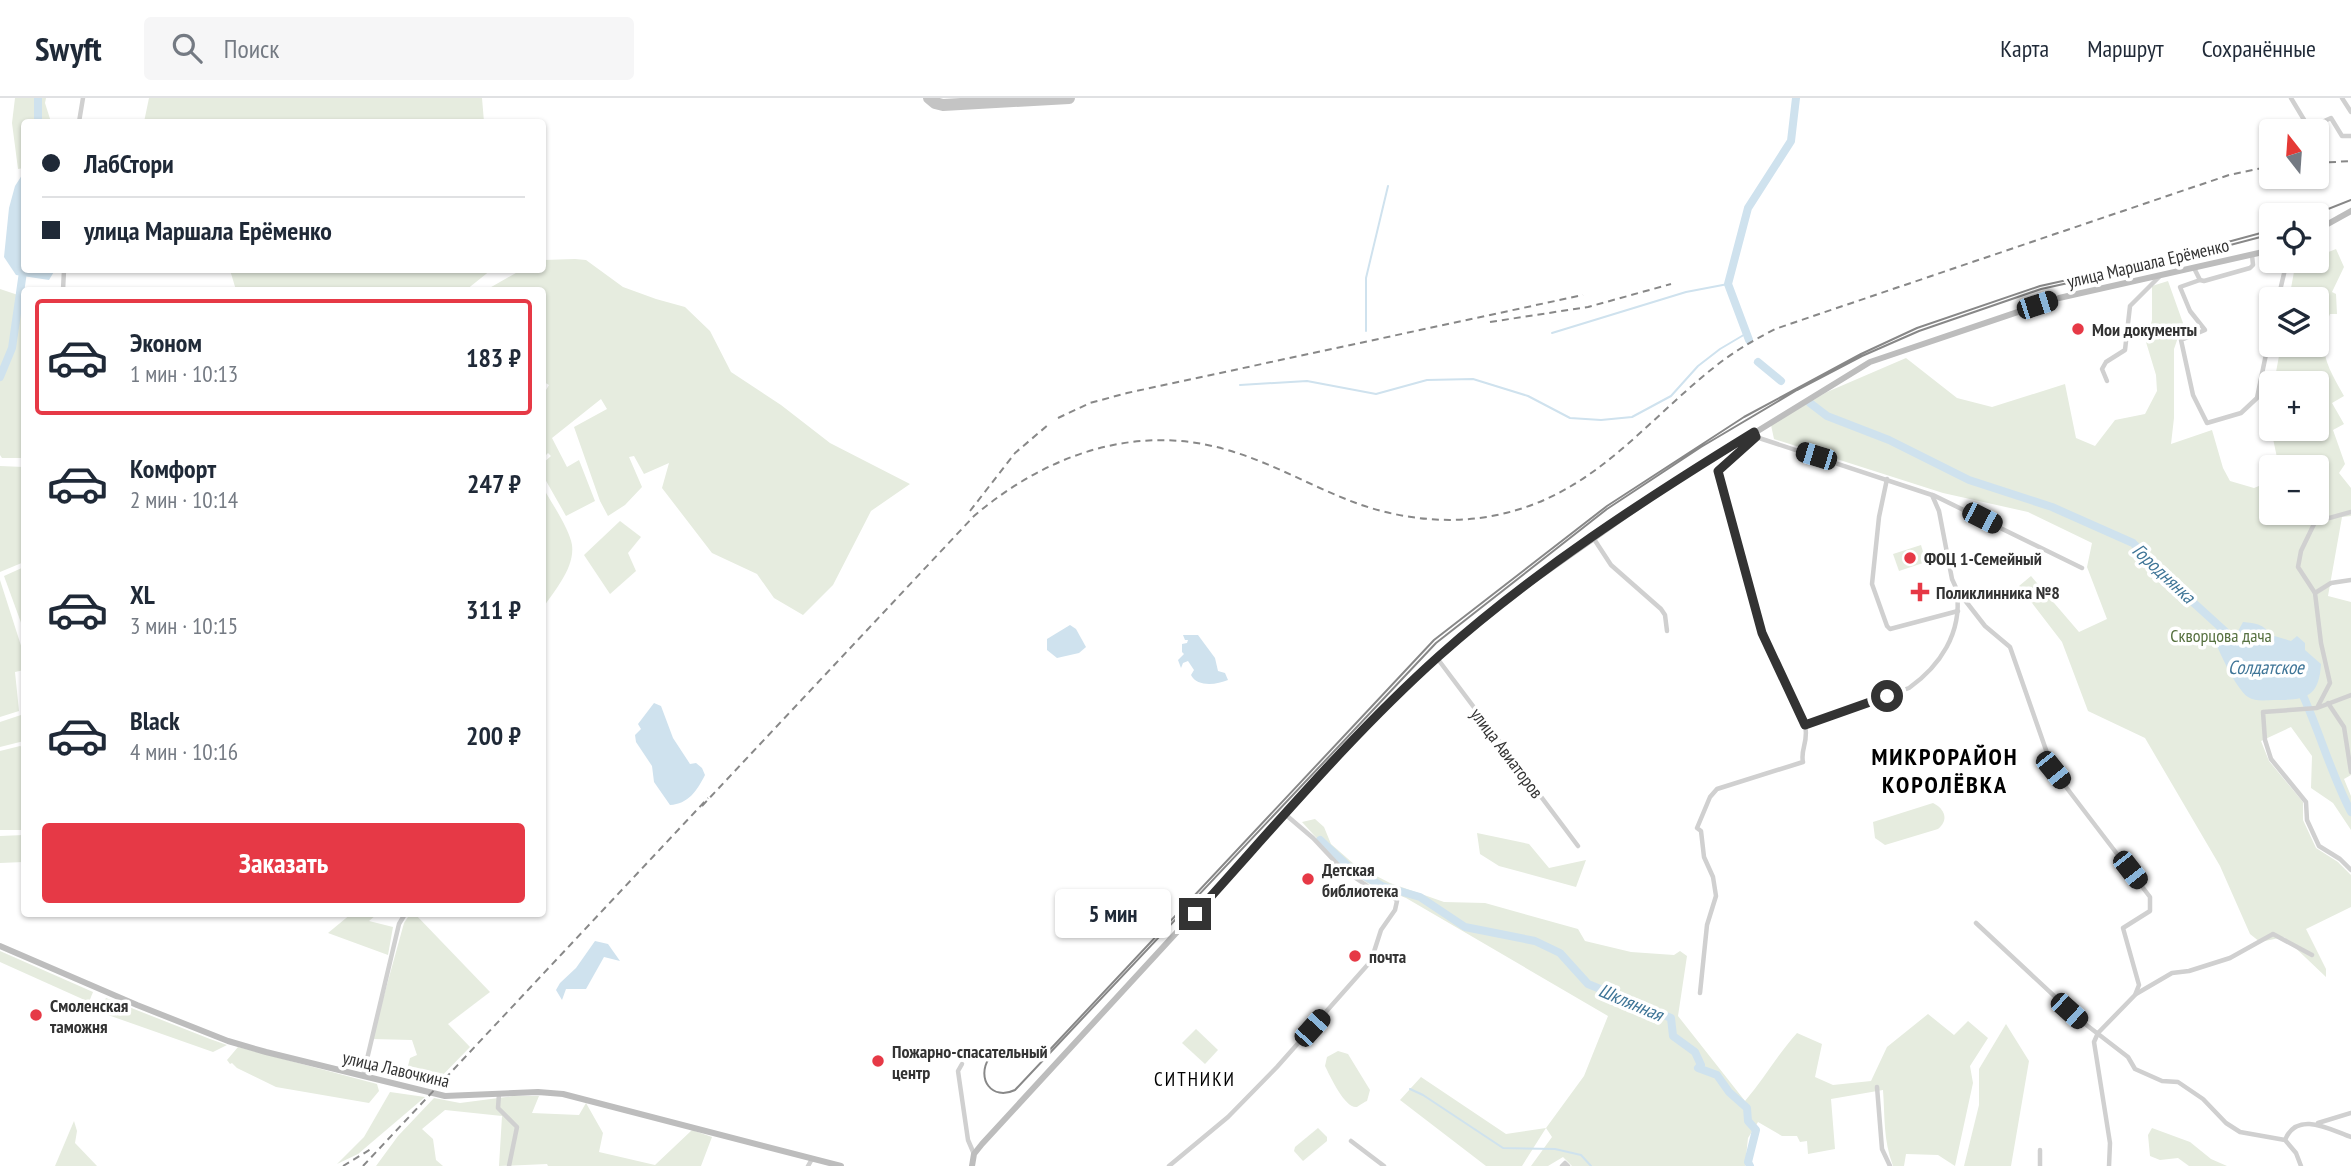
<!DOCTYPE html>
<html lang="ru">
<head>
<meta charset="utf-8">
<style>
  body { margin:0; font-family:"PT Sans Narrow",sans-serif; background:#f6f6f7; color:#1f2937; height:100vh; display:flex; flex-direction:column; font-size:26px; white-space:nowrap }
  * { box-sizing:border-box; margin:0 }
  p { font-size:23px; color:#747a83 }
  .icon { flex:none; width:38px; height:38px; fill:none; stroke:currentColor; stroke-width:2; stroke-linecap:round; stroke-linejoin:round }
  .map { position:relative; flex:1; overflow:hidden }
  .drawer { position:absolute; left:21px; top:189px; width:525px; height:630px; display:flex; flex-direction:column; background:#fff; border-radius:7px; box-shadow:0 2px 5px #0004 }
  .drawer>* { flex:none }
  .hud { position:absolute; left:21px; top:21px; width:525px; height:154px; border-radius:7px; box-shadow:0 2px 5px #0004; display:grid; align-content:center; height:154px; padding:0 21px; background:#fff }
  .needle { width:46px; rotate:343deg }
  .controls { position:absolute; left:2259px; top:21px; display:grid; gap:14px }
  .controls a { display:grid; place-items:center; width:70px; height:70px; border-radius:7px; background:#fff; box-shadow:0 2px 5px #0004; font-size:35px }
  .end { position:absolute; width:32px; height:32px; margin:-16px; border:9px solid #333; background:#fff; box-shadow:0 0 0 4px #fff }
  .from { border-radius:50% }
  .bubble { position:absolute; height:49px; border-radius:7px; background:#fff; box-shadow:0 2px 5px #0004; font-size:23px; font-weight:800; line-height:49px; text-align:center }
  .car { position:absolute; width:21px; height:42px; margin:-21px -10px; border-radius:9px; box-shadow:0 0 5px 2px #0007; background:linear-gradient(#222 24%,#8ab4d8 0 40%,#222 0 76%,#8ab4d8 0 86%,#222 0) }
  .hud b { display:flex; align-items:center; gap:24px; height:66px; font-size:26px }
  .hud b+b { border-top:2px solid #e0e1e3 }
  .hud i { width:18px; height:18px; background:#1f2937 }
  ul { padding:12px 0 0; list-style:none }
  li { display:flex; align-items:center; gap:21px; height:116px; margin:0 14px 10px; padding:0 7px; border:4px solid transparent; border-radius:7px }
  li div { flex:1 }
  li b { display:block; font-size:26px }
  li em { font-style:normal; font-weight:800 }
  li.active { border-color:#e63946 }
  li>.icon { width:63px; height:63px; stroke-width:1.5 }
  .primary-button { display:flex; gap:14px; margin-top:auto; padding:14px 21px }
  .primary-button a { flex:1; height:80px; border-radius:7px; background:#e63946; color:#fff; font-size:28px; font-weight:800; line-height:80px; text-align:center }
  header { display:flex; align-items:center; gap:42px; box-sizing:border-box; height:98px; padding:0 35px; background:#fff; border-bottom:2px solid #e0e1e3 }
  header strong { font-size:33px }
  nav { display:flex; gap:38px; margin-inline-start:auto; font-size:24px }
  .search { width:490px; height:63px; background:#f6f6f7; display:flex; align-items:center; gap:18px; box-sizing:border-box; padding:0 24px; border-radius:7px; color:#747a83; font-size:26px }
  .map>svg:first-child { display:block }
</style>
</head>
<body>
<header>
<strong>Swyft</strong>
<div class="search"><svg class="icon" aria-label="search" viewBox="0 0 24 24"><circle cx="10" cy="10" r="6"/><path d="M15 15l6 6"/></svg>Поиск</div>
<nav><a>Карта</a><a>Маршрут</a><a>Сохранённые</a></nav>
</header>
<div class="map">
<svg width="2351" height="1068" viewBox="0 0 2351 1068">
  <rect width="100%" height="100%" fill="#fff"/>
  <g fill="#e6ecdf">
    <polygon points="15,0 46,0 45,5 51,24 24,24 24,70 18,71 12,25"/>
    <polygon points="149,0 482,0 484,24 144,24"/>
    <path d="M2317,149L2321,157L2336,151L2344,169L2332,194L2336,196L2337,216H2330C2316,250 2327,268 2344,298L2332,305L2344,326L2333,332L2345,366L2339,375L2351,390V418L2342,419L2328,498L2351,504V677L2344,681L2351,698V732L2333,705L2311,690L2312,658L2291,629L2261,643L2269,663L2303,704V722L2316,750L2338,764L2351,777V809L2306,831L2326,871V879L2284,839L2260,844L2250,836L2220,768L2145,640L2088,613L2062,544L2019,488L2031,478L2079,534L2107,521L2087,469L2092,445L2028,414L1943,395L1774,341L1771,327L1827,294L1906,260L1957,300L1992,309L2065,286L2076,340L2095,348L2115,322L2145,316L2157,293L2156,277L2146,244L2152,222V188L2168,183L2183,225L2174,251V320L2171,346L2212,332L2223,370L2230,383L2254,390L2271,383L2272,415H2317V369H2279L2268,317L2271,297L2272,331H2317V285H2274L2281,247H2317V201H2289L2296,163H2317Z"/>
    <polygon points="575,161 586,162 623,189 656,201 685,209 710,233 731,274 781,307 830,345 910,386 871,413 833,487 803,517 774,500 757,476 712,455 662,390 669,365 644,376 634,358 629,359 642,389 625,407 608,418 600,403 574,329 607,311 601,301 552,340 567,369 579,362 595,403 566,418 545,381 543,365 551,358 548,355 543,360 543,297 549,287 544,284 543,286 542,192 486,192 521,172 542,172 543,162"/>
    <polygon points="230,172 491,172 466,192 236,192"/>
    <polygon points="0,191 24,199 24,360 2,360 0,357"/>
    <polygon points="0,368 24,369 24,464 0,474"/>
    <path d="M542,388C550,402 570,432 572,447C575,470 554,493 543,510Z"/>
    <polygon points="620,423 641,439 628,455 636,473 610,496 584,457"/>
    <polygon points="1921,447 1926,464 1899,473 1893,456"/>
    <polygon points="24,469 24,533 4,478"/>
    <polygon points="0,482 24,557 24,572 15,574 19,613 0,619"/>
    <polygon points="24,616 24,643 0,649 0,624"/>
    <polygon points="20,648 24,650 24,732 0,732 0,653"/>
    <path d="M1933,705C1945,711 1949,722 1938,731L1885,747L1875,740L1873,724Z"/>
    <path d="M1315,721L1324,729L1331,746L1355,767L1390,785L1444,804L1485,805L1578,831L1585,843L1631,854L1674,857L1680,853L1687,858L1678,918L1745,1003C1764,981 1778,956 1797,935L1822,946L1815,979L1833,987L1871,983L1887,949L1928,916L1954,937L1968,923L1988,940L1970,968L1973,985L1955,1068L1938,1057L1906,1056L1904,1068H1893C1883,1042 1885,1018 1883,992L1831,1001L1835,1051L1808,1056L1807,1043L1800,1044L1797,1038H1782L1758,1024L1748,1040L1745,1068H1572L1563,1059L1548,1068H1531L1552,1039L1546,1030L1522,1068H1486L1400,1002L1421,979L1506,1036L1546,1030L1584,978L1608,918L1406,800L1367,785L1342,768L1302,724Z"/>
    <polygon points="1477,735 1529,746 1549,770 1586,762 1576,789 1499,768 1480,756"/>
    <polygon points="24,737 24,764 0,765 0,738"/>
    <polygon points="351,816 377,816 369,823 393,829 388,857 328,835"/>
    <polygon points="410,816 415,816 490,894 448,926 470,949 433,987 405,980 410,960 417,957 412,942 372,941 404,825"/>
    <polygon points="0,853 93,894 89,904 0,864"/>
    <polygon points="106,900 210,941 227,947 213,954 108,917 110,912 102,908"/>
    <polygon points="2006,926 2029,963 2011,1068 1964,1068 1979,1007 1979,971"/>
    <polygon points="1196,931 1218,952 1205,966 1182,945"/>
    <polygon points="238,949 377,986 379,993 369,1005 276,989 237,970 232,965 230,966 227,962"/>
    <path d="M1338,953L1348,956L1370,992L1367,1003C1366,1003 1358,1008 1357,1009C1345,1011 1330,978 1325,968L1327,959Z"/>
    <polygon points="390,994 425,999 358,1056 337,1066 364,1039"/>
    <polygon points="513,998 539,998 532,1015 579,1017 586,1005 603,1035 599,1054 655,1067 692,1032 712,1039 701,1068 548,1068 547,1066 499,1068 502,1018 445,1012 422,1031 433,1041 436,1062 443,1068 376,1068 398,1038 434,1000 460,1005"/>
    <polygon points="74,1023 77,1033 75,1045 97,1068 55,1068"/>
    <polygon points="1318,1030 1327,1039 1327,1043 1303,1063 1294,1053 1295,1049"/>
    <polygon points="2152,1030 2190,1044 2211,1061 2227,1068 2189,1068 2178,1060 2160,1062 2150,1058 2148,1037"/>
  </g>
  <g fill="#cfe2ee">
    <polygon points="24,74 24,172 55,172 49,182 16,177 4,159 9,110 15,88"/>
    <path d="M2243,524C2256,525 2263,526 2271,537L2291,543L2297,538L2305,545V552L2321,566C2319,600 2305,602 2274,602C2265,602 2256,604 2248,599C2236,591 2218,552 2213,538L2220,531L2237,535Z"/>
    <polygon points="1070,527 1076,531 1086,549 1079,555 1057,560 1047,552 1047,541"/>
    <path d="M1183,537H1198L1215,560L1218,573L1225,575L1228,582C1216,587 1197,589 1191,577L1194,572L1188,563L1183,565L1181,570L1178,562L1184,556L1182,554V546L1187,545L1188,542H1185Z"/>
    <path d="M654,605L661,608L673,640L690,666L696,665L702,670L705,677C697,693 688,706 670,707L654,684L652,668L636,644L635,637L641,631L638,626Z"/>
    <polygon points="595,843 608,846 620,863 604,859 586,891 566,891 562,902 556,892 560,885 576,870"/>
  </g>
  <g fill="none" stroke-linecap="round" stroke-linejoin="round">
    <g stroke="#cfe2ee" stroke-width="2">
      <polyline points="1366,233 1366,180 1388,88"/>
      <polyline points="1552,235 1686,194 1728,186"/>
      <polyline points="1240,287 1307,283 1376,296 1427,282 1473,281 1528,298 1570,320 1601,322 1632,319 1671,298 1698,268 1720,251 1747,235"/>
      <polyline points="1410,991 1423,997 1503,1050 1555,1051 1581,1057 1591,1068"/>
    </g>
    <g stroke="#cfe2ee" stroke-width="8">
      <polyline points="38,0 38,24"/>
      <polyline points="1749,242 1728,186 1748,110 1791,43 1796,0"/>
      <polyline points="1758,264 1781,283"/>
      <polyline points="0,279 12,250 24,167"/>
      <polyline points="1810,305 1827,318 1889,342 1969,382 2052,409 2133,445 2173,486 2229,537"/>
      <path d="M2300,591C2319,631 2330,674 2351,714"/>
      <polyline points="1320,742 1350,770 1382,788 1420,799 1465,829 1535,843 1560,855 1588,886 1671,920 1673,938 1695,954 1701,967 1698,970 1717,977 1729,994 1747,1010 1748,1023 1756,1032 1748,1064 1750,1068"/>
    </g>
    <polyline stroke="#c4c4c4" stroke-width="12" points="929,0 935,5 943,7 1069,0"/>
    <g stroke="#d0d0d0" stroke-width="4.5">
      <polyline points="2291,0 2309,30 2331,20 2342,38 2351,38"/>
      <polyline points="2342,0 2351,14"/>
      <polyline points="79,24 83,0"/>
      <polyline points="2194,170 2200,182 2204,183 2250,170 2253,167 2252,157"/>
      <polyline points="2200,182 2180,189 2190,213 2205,232 2181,242 2193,297 2207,325 2241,315 2257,300 2272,227"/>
      <polyline points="63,192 64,172"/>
      <polyline points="2278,201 2287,163"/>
      <polyline points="2107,283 2102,271 2106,264 2125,252 2130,208 2161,177"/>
      <polyline points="1754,335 1756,339 1932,397 1939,413 1952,481 1957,492 1985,528 2010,549 2053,672 2150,799 2150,813 2123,830 2139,887 2135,897 2098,935"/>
      <polyline points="1887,381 1879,419 1872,486 1887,528 1890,531 1958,513"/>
      <polyline points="1933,397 2082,470"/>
      <polyline points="1594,441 1611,467 1661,511 1665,517 1667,533"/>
      <polyline points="2315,495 2298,469 2301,453 2315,424 2351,414"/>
      <polyline points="1437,560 1578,748"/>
      <polyline points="2351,597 2317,610 2263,614 2265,642 2271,661 2306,704 2307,722 2319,748 2340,761 2351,772"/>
      <polyline points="2328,605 2344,629 2351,674"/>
      <polyline points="2318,608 2330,585 2321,545 2315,495 2331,485 2351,482"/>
      <path d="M1805,627L1909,590C1940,568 1962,535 1957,495"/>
      <polyline points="1976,825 2080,922 2128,959 2135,971 2162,983 2178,984 2203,1001 2226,1025 2240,1034 2285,1042 2296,1055 2301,1068"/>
      <path d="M1700,895L1707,827L1716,798L1713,779L1704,759L1701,733L1697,730L1710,699L1717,691L1803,664C1800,651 1809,644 1805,627L1762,535L1718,373L1756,339"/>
      <polyline points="2136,896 2172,875 2189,873 2230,860 2273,836 2312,857"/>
      <polyline points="2098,935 2094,944 2110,1045 2109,1068"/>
      <polyline points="962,966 958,973 968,1042 974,1056"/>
      <polyline points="363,978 399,826 405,816"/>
      <polyline points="1877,989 1882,1051 1890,1068"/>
      <polyline points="499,996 498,1010 517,1029 509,1068"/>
      <polyline points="2318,1025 2351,1015"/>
      <path d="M2285,1042C2297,1012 2331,1032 2351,1039"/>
      <polyline points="1351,1043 1384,1068"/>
      <polyline points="808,1068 812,1061"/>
      <polyline points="1169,1068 1228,1019 1277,969 1371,863 1381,832 1395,812 1397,803 1391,797 1369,789 1342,771 1313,740 1286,717"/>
      <polyline points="1562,1068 1565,1065 1568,1068"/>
      <polyline points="2040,1068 2040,1052"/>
    </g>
    <g stroke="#bdbdbd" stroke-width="6">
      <polyline points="2317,132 2351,113"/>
      <polyline points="0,848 137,907 228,943 266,954 445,998 538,994 563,996 841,1068"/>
      <polyline points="972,1068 974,1056 982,1046 1372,622 1411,584 1449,549 1533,483 1665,390 1870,264 2059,200 2272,152"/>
    </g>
    <g stroke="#888" stroke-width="2">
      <polyline points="2313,117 2351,102"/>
      <path d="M2272,132L2176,158L2040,188L1917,230L1861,256L1744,319L1607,408L1434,542L1043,959C1024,969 1011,951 989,960C976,981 992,1003 1015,992L1436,545L1607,411L1701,349L1797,292L1862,258L1919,233L2041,191L2177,161L2272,136"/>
    </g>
    <g stroke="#888" stroke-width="2" stroke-dasharray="7 5" stroke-linecap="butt">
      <polyline points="2317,65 2351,63"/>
      <polyline points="1490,224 1588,209 1671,186"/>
      <polyline points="1058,320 1090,305 1127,295 1583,197"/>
      <polyline points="970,413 1015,355 1048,327"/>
      <path d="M702,708L974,418C1047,356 1139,323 1234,354C1276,367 1315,390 1356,405C1399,421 1452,427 1497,417C1594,397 1643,325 1717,267C1735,253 1754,242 1775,231L2229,77L2272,68"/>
      <polyline points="343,1068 371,1051"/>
      <polyline points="363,1068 708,700"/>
    </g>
  </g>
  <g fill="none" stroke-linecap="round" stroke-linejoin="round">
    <path stroke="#333" stroke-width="9" d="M1195,816C1274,729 1351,637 1439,558C1534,473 1645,401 1754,334L1756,339L1718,373L1762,535L1805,627L1887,598"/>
  </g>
  <g fill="#e63946" stroke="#fff" stroke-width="2.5">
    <circle cx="2078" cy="231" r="7"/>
    <circle cx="1910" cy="460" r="7"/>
    <path d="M1916.5 483.5h7v7h7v7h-7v7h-7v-7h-7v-7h7z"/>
    <circle cx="1308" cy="781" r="7"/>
    <circle cx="1355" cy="858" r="7"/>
    <circle cx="36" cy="917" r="7"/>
    <circle cx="878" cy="963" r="7"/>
  </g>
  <g text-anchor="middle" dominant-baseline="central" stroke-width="7" stroke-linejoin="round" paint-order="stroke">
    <g font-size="18" fill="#333" stroke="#fff">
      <text transform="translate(2148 165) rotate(-13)">улица Маршала Ерёменко</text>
      <text transform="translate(1507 655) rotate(53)">улица Авиаторов</text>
      <text transform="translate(396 971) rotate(13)">улица Лавочкина</text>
    </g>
    <g font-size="18" font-weight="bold" fill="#333" stroke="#fff" text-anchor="start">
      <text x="2092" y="231">Мои документы</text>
      <text x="1924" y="460">ФОЦ 1-Семейный</text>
      <text x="1936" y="494">Поликлинника №8</text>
      <text x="1322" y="771">Детская<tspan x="1322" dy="21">библиотека</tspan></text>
      <text x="1369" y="858">почта</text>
      <text x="50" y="907">Смоленская<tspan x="50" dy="21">таможня</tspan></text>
      <text x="892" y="953">Пожарно-спасательный<tspan x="892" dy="21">центр</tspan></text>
    </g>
    <g font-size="18" fill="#56703f" stroke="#fff">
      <text x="2221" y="537">Скворцова дача</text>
    </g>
    <g font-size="19" font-style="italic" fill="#3f7597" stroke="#fff">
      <text transform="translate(2164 475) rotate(43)">Городнянка</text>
      <text x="2266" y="569">Солдатское</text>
      <text transform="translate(1631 904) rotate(23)">Шклянная</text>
    </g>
    <g font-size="19" letter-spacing="2" fill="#000" stroke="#fff">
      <text x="1195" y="981">СИТНИКИ</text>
    </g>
    <g font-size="24" font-weight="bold" letter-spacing="2" fill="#000" stroke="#fff">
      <text x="1945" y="658">МИКРОРАЙОН<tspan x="1945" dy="28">КОРОЛЁВКА</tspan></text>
    </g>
  </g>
</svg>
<div class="controls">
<a><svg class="needle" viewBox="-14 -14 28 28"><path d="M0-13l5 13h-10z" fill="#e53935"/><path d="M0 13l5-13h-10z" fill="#747a83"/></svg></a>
<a><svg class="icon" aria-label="locate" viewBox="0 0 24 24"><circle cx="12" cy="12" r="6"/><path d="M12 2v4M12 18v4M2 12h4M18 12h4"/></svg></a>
<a><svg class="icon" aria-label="layers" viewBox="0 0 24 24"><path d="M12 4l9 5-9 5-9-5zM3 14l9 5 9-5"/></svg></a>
<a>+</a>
<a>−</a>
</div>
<i class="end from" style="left:1887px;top:598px"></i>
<i class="end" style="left:1195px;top:816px"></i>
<div class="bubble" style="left:1055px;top:791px;width:116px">5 мин</div>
<i class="car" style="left:2037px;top:207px;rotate:72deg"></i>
<i class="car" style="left:1816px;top:358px;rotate:287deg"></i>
<i class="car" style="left:1982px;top:420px;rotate:117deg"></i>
<i class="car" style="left:2053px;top:672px;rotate:141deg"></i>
<i class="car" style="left:2130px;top:772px;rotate:142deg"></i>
<i class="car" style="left:2069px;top:913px;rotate:132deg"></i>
<i class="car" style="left:1312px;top:930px;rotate:42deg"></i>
<div class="hud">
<b><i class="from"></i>ЛабСтори</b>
<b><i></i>улица Маршала Ерёменко</b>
</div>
<section class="drawer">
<ul>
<li class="active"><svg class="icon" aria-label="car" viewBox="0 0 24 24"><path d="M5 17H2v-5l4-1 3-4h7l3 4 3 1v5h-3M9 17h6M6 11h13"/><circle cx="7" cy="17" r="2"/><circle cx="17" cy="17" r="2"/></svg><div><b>Эконом</b><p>1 мин · 10:13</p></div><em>183 ₽</em></li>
<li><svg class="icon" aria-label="car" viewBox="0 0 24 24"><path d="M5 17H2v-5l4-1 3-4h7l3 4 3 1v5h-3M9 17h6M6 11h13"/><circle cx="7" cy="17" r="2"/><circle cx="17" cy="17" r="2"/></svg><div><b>Комфорт</b><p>2 мин · 10:14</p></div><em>247 ₽</em></li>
<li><svg class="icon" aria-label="car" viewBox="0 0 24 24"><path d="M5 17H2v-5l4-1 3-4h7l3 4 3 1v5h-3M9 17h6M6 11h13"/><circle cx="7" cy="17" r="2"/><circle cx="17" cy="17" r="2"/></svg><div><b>XL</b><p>3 мин · 10:15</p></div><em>311 ₽</em></li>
<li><svg class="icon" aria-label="car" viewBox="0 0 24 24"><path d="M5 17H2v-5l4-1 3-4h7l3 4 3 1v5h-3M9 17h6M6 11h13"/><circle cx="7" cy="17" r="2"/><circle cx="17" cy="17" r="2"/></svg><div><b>Black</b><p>4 мин · 10:16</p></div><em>200 ₽</em></li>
</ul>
<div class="primary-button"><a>Заказать</a></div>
</section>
</div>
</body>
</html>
